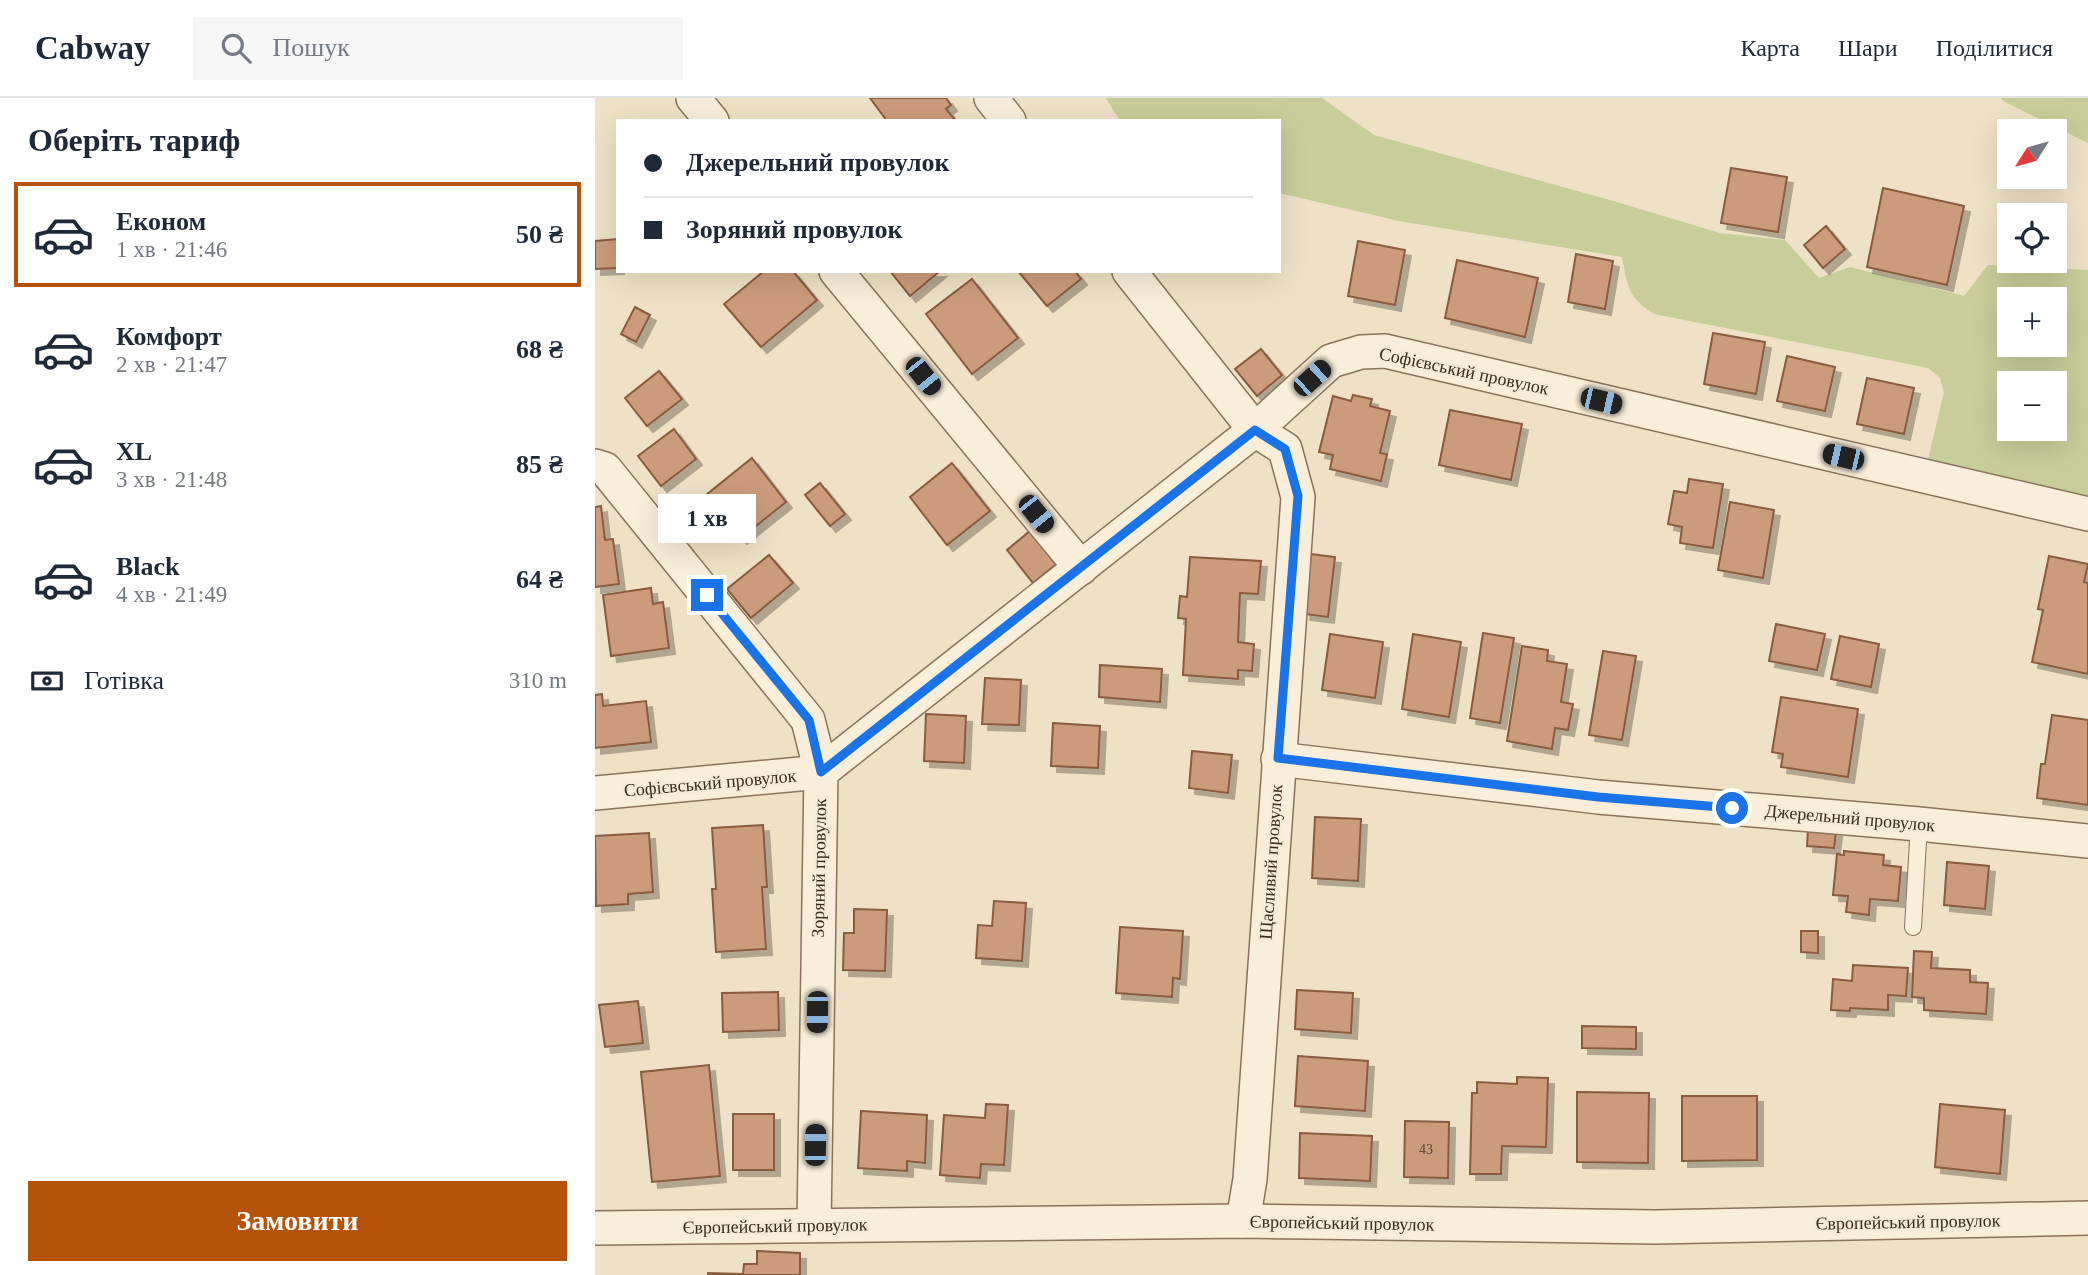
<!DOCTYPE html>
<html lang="uk">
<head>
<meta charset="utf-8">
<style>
  body { margin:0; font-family:"Times New Roman",serif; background:#f6f6f7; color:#1f2937; height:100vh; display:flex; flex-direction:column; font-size:26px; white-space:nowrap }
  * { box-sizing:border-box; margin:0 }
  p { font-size:23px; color:#747a83 }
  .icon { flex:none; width:38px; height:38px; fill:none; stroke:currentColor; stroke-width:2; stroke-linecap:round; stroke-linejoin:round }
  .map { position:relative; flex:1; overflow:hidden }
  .sheet { display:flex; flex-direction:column; background:#fff; width:595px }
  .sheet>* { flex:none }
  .hud { position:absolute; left:21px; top:21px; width:665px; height:154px; border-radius:0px; box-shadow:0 7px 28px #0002; display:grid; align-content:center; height:154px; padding:0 28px; background:#fff }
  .needle { width:46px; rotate:233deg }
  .tools { position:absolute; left:1402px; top:21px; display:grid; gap:14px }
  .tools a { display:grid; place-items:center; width:70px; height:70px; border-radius:0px; background:#fff; box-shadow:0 7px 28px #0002; font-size:35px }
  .end { position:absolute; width:32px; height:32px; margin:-16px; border:9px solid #1a73e8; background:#fff; box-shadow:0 0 0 4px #fff }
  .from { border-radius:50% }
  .bubble { position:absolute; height:49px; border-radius:0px; background:#fff; box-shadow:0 7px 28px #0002; font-size:23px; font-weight:800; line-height:49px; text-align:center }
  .car { position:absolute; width:21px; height:42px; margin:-21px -10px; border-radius:9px; box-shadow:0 0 5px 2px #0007; background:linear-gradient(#222 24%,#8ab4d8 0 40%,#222 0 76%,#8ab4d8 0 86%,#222 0) }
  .hud b { display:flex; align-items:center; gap:24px; height:66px; font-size:26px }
  .hud b+b { border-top:2px solid #e0e1e3 }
  .hud i { width:18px; height:18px; background:#1f2937 }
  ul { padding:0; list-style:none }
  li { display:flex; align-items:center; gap:21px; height:105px; margin:0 14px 10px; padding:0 14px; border:4px solid transparent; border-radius:0px }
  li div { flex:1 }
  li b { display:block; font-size:26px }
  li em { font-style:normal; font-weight:800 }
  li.active { border-color:#b45309 }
  li>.icon { width:63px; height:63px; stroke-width:1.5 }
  h2 { padding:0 28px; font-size:32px; line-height:84px }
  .pay { display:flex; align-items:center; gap:18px; height:77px; padding:0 28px; font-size:26px }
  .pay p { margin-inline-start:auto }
  .button { display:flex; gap:14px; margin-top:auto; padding:14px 28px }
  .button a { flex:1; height:80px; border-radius:0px; background:#b45309; color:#fff; font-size:28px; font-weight:800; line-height:80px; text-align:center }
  header { display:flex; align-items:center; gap:42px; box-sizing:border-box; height:98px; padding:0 35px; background:#fff; border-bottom:2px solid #e0e1e3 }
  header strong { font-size:33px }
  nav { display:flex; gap:38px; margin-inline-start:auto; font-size:24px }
  .search { width:490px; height:63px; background:#f6f6f7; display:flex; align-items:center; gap:18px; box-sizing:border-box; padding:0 24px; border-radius:0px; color:#747a83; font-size:26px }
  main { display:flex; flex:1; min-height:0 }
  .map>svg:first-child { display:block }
</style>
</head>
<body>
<header>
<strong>Cabway</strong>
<div class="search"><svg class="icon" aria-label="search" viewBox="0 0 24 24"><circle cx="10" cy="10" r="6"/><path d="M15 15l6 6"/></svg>Пошук</div>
<nav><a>Карта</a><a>Шари</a><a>Поділитися</a></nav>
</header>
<main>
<section class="sheet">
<h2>Оберіть тариф</h2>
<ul>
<li class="active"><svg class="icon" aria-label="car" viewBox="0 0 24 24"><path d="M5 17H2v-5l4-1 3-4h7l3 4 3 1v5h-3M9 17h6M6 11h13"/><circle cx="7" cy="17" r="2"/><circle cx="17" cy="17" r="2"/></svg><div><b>Економ</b><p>1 хв · 21:46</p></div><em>50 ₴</em></li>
<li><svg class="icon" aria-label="car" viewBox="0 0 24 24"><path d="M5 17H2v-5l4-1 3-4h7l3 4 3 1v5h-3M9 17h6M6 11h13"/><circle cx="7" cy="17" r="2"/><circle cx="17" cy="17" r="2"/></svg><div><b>Комфорт</b><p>2 хв · 21:47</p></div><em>68 ₴</em></li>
<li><svg class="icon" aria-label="car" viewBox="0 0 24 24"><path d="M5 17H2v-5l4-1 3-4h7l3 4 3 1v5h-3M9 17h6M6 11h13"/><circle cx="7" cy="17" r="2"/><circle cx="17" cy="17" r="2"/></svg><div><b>XL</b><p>3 хв · 21:48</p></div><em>85 ₴</em></li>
<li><svg class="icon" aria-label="car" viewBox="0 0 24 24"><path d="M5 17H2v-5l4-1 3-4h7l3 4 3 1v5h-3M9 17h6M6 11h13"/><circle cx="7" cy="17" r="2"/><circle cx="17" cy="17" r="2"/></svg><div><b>Black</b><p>4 хв · 21:49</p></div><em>64 ₴</em></li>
</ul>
<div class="pay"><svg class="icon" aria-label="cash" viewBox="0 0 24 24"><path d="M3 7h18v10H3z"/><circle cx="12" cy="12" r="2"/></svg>Готівка<p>310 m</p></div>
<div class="button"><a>Замовити</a></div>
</section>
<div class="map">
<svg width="1493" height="1177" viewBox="0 0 1493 1177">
  <defs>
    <filter id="shadow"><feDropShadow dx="6" dy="6" stdDeviation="0" flood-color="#0004"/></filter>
  </defs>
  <rect width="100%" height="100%" fill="#eee1c6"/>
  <g fill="#c8cd99" fill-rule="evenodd">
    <path d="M511,0H727L779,37L1022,104L1125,135L1190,142L1224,180L1255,169L1369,198L1393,167L1493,172V416L1329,378L1349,294L1345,280L1333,270L1059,216C1033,200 1032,187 1027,159L804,123L684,95V23H525ZM1414,201H1460V247H1414ZM1414,285H1460V331H1414Z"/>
    <polygon points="1406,0 1493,0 1493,45 1408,3"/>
  </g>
  <g fill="#cc9b7c" stroke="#895b41" stroke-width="2" filter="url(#shadow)">
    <polygon points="275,0 351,0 356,7 351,11 361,23 292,23"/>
    <polygon points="1136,70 1192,79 1183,134 1126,125"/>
    <polygon points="1288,90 1369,108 1352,187 1272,169"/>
    <polygon points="1231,128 1250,151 1228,170 1209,147"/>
    <polygon points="23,141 23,170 0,171 0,143"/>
    <polygon points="763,143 810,152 800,207 753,198"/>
    <polygon points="981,156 1018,163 1010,211 973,204"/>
    <polygon points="862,162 943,180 930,239 850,220"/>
    <polygon points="169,173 198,173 222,202 166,249 129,206"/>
    <polygon points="295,173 345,173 315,198"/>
    <polygon points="423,173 480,173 486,181 452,208"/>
    <polygon points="377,181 423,240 377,276 331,216"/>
    <polygon points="40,209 55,217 41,244 26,236"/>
    <polygon points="1118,235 1170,244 1161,296 1109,286"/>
    <polygon points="666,251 687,277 662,298 640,271"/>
    <polygon points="1192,258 1240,269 1230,313 1182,303"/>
    <polygon points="64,273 87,301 52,328 30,300"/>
    <polygon points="1272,280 1319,290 1309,336 1262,326"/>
    <polygon points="758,297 777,301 775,308 795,313 785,355 792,356 786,383 735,371 738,357 724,354 738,298 756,303"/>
    <polygon points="855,312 927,326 916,382 844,367"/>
    <polygon points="79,331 101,361 66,388 43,358"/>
    <polygon points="157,360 191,404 146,440 111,397"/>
    <polygon points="357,365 395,413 352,447 315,399"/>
    <polygon points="1094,381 1128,386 1118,450 1085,445 1087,429 1073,426 1079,393 1092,395"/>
    <polygon points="225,385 250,416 235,428 210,397"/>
    <polygon points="1135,404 1179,412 1168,480 1123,472"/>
    <polygon points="6,408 10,442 18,441 24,486 0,489 0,409"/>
    <polygon points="442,427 469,460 438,485 412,452"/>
    <polygon points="716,456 740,459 733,519 709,516"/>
    <polygon points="174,457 198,485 156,520 132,491"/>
    <polygon points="1454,458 1493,466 1489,484 1493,485 1493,576 1437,564 1448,512 1443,511"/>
    <polygon points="595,459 666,463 663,496 645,495 643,544 659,546 657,573 643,572 643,581 588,577 591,521 583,520 585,498 592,499"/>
    <polygon points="56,490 58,506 68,504 74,550 16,558 8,497"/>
    <polygon points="1181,526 1230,536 1222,572 1174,563"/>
    <polygon points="888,535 919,540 905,625 875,620"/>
    <polygon points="735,536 788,544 780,600 727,592"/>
    <polygon points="818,536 866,544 854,619 807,611"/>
    <polygon points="1245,538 1284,546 1276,589 1236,581"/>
    <polygon points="927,548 953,552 952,563 972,566 966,604 978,606 973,632 960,630 957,651 912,643"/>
    <polygon points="1008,553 1041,558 1027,642 994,637"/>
    <polygon points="505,567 567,571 565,604 504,599"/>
    <polygon points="390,580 426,582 424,627 387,626"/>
    <polygon points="7,596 8,608 51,603 56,644 0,650 0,597"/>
    <polygon points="1186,599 1263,611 1253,679 1186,669 1188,656 1177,654"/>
    <polygon points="331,616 371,618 369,665 329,663"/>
    <polygon points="1457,617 1493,622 1493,707 1442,700 1446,666 1450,666"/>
    <polygon points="458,625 505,628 503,670 456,668"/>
    <polygon points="597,653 637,657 633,695 594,690"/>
    <polygon points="720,719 766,721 763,783 717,780"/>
    <polygon points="168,727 172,789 167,789 171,851 121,854 117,791 121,791 117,730"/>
    <polygon points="1213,730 1241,733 1239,750 1212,748"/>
    <polygon points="54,735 58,794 33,796 33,806 1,808 0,738"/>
    <polygon points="1249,753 1289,757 1288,767 1306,769 1303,803 1275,801 1274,817 1251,814 1253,798 1238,797 1242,756 1249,757"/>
    <polygon points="1352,764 1394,768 1390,811 1349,807"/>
    <polygon points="399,803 431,805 427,863 381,860 383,827 397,828"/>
    <polygon points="259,811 292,812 290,873 248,872 249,835 259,835"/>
    <polygon points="525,829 588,833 585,881 578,880 577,899 521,895"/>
    <polygon points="1206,833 1223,833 1223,855 1206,854"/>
    <polygon points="1319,853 1337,854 1336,870 1375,872 1375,884 1393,885 1391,916 1329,912 1329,900 1317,899"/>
    <polygon points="1258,867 1313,870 1311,898 1293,897 1293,912 1255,910 1255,913 1236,912 1238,881 1257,883"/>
    <polygon points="702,892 758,895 756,935 700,931"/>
    <polygon points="183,894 184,932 128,934 127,895"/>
    <polygon points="43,903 48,945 10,949 4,907"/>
    <polygon points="987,928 1041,929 1041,951 987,950"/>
    <polygon points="703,958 773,963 770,1013 700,1008"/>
    <polygon points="114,967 125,1078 57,1084 46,974"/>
    <polygon points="922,979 953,980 951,1049 907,1048 906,1076 875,1076 877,995 882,995 882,984 922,986"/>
    <polygon points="982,994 1054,995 1053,1065 982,1064"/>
    <polygon points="1087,998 1162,998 1162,1062 1087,1063"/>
    <polygon points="391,1006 413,1007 409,1067 386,1066 385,1080 345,1077 349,1017 390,1020"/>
    <polygon points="1345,1006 1410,1012 1405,1076 1340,1069"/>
    <polygon points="266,1013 332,1017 330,1065 312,1063 312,1073 263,1070"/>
    <rect x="138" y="1016" width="41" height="56"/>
    <polygon points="810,1023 854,1024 853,1080 809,1079"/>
    <polygon points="705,1035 777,1038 775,1083 704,1080"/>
    <polygon points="162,1153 205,1155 205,1177 113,1177 113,1175 148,1176 149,1166 162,1166"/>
  </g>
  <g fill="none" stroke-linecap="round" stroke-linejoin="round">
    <g stroke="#8a735b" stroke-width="18">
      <polyline id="service" points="1318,829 1324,726"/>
    </g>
    <g stroke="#8a735b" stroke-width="36">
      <g id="minor">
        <polyline points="98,0 117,23"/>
        <polyline points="396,0 414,23"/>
        <polyline points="241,173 486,470"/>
        <polyline points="534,173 660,332 690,351 703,399 655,1081 648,1123"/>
        <polyline points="0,368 10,371 213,622 226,674 219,1127"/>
        <polyline points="683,661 1003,699 1324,726 1493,743"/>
        <polyline points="0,695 226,674 660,332 736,263 766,254 790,253 1493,416"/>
        <polyline points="0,1130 648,1123 1060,1129 1493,1120"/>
      </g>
    </g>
    <use href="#service" stroke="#f9eed9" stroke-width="16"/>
    <use href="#minor" stroke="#f9eed9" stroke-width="33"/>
  </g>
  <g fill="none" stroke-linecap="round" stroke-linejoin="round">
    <polyline stroke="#1a73e8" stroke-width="9" points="112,497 214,622 226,674 660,332 690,351 703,398 683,660 1003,699 1137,710"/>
  </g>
  <g text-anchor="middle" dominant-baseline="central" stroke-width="5" stroke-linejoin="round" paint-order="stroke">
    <g font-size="14" fill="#5e4736">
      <text x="831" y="1051">43</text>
    </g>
    <g font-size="18" fill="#3a2b1f" stroke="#f6ebd5">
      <text transform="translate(869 273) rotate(12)">Софієвський провулок</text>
      <text transform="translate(115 685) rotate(-5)">Софієвський провулок</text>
      <text transform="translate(1255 720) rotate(5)">Джерельний провулок</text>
      <text transform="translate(676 764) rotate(-86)">Щасливий провулок</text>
      <text transform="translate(224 770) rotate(-89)">Зоряний провулок</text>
      <text transform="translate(1313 1124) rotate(-1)">Європейський провулок</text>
      <text transform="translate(747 1125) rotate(1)">Європейський провулок</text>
      <text transform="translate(180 1128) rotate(-1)">Європейський провулок</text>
    </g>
  </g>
</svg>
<div class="tools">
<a><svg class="needle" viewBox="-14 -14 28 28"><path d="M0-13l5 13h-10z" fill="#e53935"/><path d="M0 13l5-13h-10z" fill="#747a83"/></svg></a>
<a><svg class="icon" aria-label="locate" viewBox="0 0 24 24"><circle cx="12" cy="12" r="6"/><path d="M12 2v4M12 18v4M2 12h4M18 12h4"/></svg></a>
<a>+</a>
<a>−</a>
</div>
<i class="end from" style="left:1137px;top:710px"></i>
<i class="end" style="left:112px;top:497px"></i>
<div class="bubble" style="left:63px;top:396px;width:98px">1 хв</div>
<i class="car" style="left:328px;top:278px;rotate:141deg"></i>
<i class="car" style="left:717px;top:280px;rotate:48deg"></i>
<i class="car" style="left:1006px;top:303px;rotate:103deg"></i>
<i class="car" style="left:1248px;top:359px;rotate:283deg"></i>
<i class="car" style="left:441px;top:416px;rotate:141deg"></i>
<i class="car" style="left:222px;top:914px;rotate:181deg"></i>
<i class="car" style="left:220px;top:1047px;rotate:1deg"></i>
<div class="hud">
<b><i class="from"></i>Джерельний провулок</b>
<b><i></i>Зоряний провулок</b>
</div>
</div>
</main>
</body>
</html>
